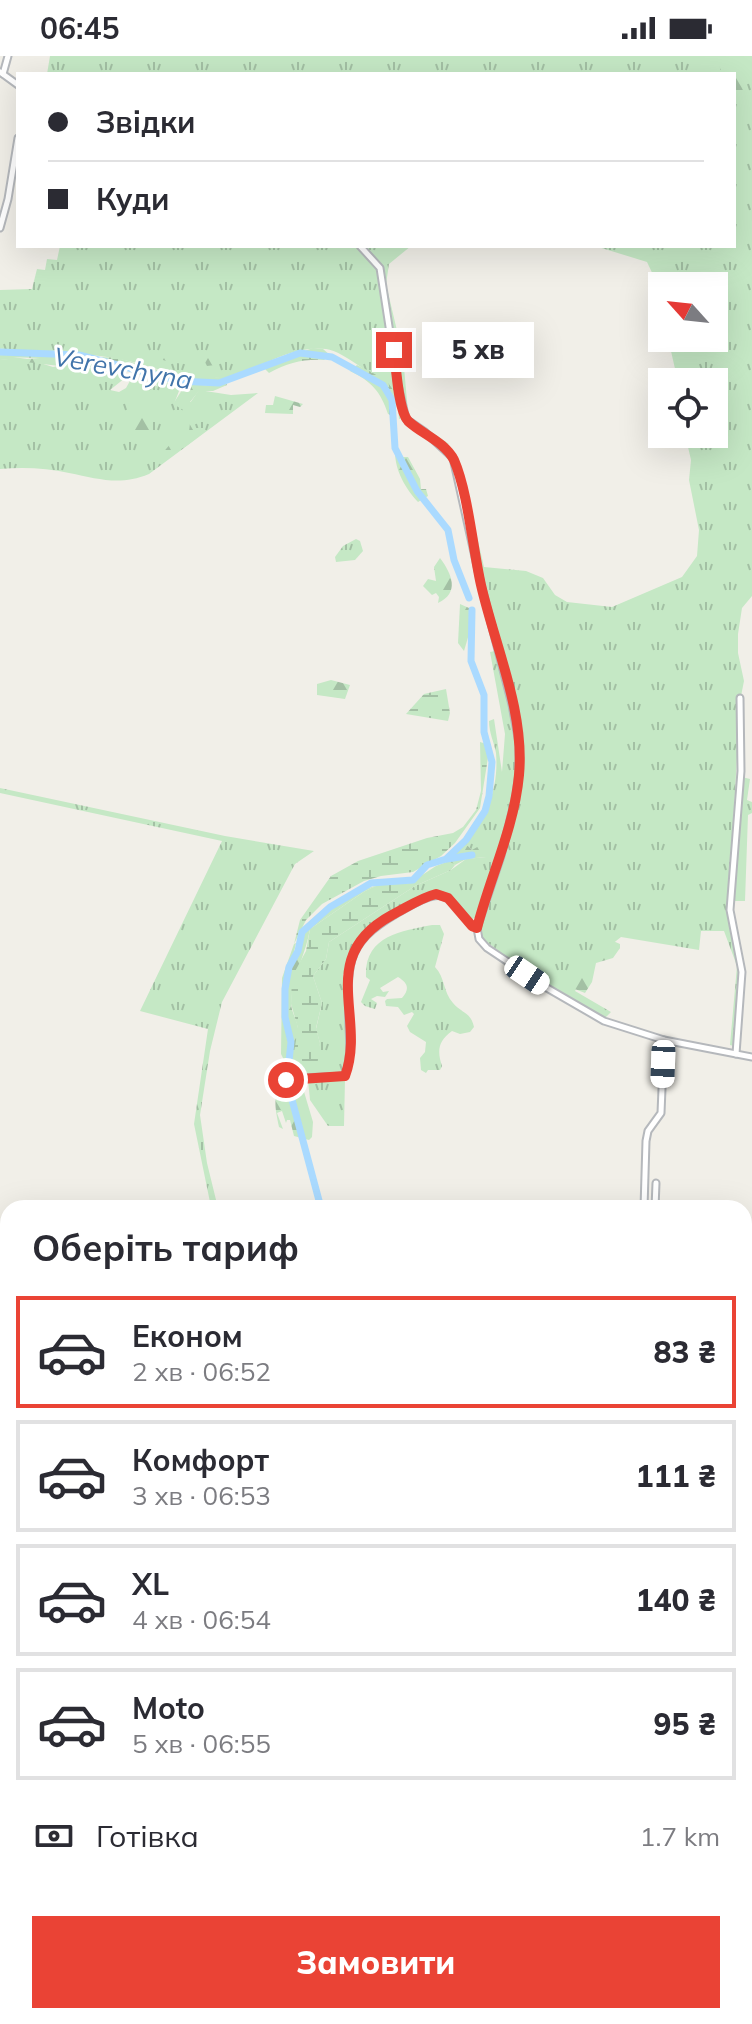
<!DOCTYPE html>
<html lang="uk">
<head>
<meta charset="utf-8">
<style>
  body { margin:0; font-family:Mulish,sans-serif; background:#f7f7f7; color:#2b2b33; height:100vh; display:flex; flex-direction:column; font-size:30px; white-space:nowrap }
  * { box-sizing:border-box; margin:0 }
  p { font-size:26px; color:#7c7c81 }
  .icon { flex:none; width:44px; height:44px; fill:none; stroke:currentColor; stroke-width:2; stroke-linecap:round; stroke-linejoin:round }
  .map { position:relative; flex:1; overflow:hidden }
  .details { position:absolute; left:0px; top:1144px; width:752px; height:824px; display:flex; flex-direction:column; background:#fff; border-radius:24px 24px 0 0; box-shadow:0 8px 32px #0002 }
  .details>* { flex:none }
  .guide { position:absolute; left:16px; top:16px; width:720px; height:176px; border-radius:0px; box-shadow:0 8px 32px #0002; display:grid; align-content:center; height:176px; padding:0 32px; background:#fff }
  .needle { width:52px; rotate:297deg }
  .tools { position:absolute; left:648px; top:216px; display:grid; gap:16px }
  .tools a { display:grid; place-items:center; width:80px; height:80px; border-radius:0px; background:#fff; box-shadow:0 8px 32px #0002; font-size:40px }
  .end { position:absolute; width:36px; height:36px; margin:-18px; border:10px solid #ea4335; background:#fff; box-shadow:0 0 0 4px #fff }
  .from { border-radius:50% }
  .bubble { position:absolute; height:56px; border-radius:0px; background:#fff; box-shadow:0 8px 32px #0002; font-size:26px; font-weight:800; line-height:56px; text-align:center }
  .car { position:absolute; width:24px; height:48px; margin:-24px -12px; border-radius:10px; box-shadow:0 0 6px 2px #0007; background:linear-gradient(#fff 24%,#345 0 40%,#fff 0 76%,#345 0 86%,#fff 0) }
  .guide b { display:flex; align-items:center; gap:28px; height:76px; font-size:30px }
  .guide b+b { border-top:2px solid #e1e1e2 }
  .guide i { width:20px; height:20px; background:#2b2b33 }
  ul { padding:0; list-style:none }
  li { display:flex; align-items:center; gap:24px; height:112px; margin:0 16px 12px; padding:0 16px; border:4px solid #e1e1e2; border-radius:0px }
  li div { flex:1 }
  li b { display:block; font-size:30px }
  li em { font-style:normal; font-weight:800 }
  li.selected { border-color:#ea4335 }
  li>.icon { width:72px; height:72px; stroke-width:1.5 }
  h2 { padding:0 32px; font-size:36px; line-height:96px }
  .pay { display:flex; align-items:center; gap:20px; height:88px; padding:0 32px; font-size:30px }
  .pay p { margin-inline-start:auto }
  .cta { display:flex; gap:16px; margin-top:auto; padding:16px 32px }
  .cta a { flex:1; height:92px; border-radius:0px; background:#ea4335; color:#fff; font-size:32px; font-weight:800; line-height:92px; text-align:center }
  .status { display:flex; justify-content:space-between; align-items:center; height:56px; padding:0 40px; background:#fff; direction:ltr }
  .status svg { height:22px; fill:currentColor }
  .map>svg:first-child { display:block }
</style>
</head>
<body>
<div class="status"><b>06:45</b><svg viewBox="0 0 49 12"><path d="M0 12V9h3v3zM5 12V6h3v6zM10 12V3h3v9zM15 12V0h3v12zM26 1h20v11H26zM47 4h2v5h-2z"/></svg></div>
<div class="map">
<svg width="752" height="1968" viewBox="0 0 752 1968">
  <defs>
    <pattern id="grass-tufts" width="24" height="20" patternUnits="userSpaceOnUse" patternTransform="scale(2)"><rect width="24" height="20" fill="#c5e8c5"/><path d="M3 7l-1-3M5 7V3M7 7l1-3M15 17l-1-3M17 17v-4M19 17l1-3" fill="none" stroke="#a3c0a4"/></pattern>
    <pattern id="forest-firs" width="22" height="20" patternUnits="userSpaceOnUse" patternTransform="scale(2)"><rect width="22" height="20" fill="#c5e8c5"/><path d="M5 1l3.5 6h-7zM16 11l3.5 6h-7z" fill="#a3c0a4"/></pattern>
    <pattern id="wetland-marsh" width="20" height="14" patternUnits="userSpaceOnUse" patternTransform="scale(2)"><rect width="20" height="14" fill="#c5e8c5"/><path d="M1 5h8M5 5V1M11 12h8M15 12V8" fill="none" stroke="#a3c0a4"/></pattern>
  </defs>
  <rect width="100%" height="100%" fill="#f1efe8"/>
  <g fill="url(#grass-tufts)">
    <path d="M50,0H752V540L742,552L738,578V597L744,625L740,645L728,864L740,919L734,990L730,989L737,910L724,875H701L699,894L621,881L596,901L575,935L611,956L605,962L522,913L483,883L480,870C492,825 513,782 520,736C529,673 506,610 490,551C478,501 467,452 459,402L484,511L526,515L543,522L555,539L567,546L612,551L682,521L697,500L699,474L689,424L691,404L685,378H714V326H678L668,282H714V230H662V238L647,206L595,190H734V18H47Z"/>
    <path d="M60,190H358L379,212L403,362L399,363L397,338C380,326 344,295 326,293C286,288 253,320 214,322C180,324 152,309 119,303C83,296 46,296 10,295L0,292V234L32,233L37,213L45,214L47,203L57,204Z"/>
    <polygon points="363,190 411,190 389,208 386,228 403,300 408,356 410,361 449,388 446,389 410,362 406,356 382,212"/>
    <path d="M0,303L34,305L53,311L78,306L92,313L105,314L106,310L126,314L125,322L110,334L119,336L126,332L131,323L157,330L156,325L170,327V330L185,334L179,335L174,348L190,347L199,334L231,339L258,337L149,418C120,430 99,423 69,417C47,412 23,411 0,413Z"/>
    <polygon points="356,483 360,485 363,495 355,504 336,506 335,501 343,490"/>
    <path d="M495,591C503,626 517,664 516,700C516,756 493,808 477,861L470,864L448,839L433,834C400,852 347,873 346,917L343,918L347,947L346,1012C338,1023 324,1020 311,1019L320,987L316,973L322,947L313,920L326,903L329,886L415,830L451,814L466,803L486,801L472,794L465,787C487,761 499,731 496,697C494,686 489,677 489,665L494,663L502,716L505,678L490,596L495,595Z"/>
    <polygon points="742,721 750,723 747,744 752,746 752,757 748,759 745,845 734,845"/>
    <polygon points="0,732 225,780 314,795 295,808 222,946 210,995 200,1059 207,1107 218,1152 211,1151 194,1068 208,973 140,955 222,785 0,737"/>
    <path d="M432,869H440L444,878L435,911C445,921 443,936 453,947C461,957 471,956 474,971L470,976L460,978L452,975C438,985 437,995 442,1010L440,1014H428L426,1017L421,1014L420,1002L425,996L426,986L410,976L407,970L414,958L412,956L404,959L398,951L386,950L385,945L387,943L402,942C410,933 408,927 398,921L380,932L383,936L389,935L385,941L377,940L371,943L377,947L375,953L365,950L361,946L370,924L366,921C364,880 401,875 432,869Z"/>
    <polygon points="345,1023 344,1070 328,1070 310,1044 308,1024"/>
  </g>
  <g fill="url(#forest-firs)">
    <polygon points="718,0 742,0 741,9 750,13 749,22 742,22 743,36 734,37 734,18 721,18"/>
    <path d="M220,298L221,303L215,309L207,310L203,302C190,309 178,309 163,304L161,301Z"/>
    <path d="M0,299L27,303L52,301L106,310L105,314C91,313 81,306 68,308V311L0,303Z"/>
    <polygon points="170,327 217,330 226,327 227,329 213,335 199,335 190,346 201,346 202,350 185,355 173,348 182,334 170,330"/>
    <polygon points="134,339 137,348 145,348 141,355 151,366 152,387 142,390 135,384 127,344"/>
    <polygon points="275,340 303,348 300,351 293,349 293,358 265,357 266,349 273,349"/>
    <polygon points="194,365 194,372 203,372 203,377 185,391 155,406 172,386 189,376 190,367"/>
    <path d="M398,395L402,401H408L420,423L421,433H426L428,440L418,446C406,433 395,415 395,396Z"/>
    <path d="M440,502C452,518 460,537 438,547L439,541L436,537L432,539L423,530L428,523L436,525L434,511Z"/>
    <polygon points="460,548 469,552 469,578 464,595 458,587"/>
    <polygon points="331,624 350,629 345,643 317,639 317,628"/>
    <polygon points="486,786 490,796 486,801 466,803 455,809 449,806 450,801 465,787 472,794"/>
    <path d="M378,829L365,835L310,873C306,898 292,921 291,947C291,955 297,964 298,972C299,987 294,1005 295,1023L281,1020L285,1006L281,998L282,922L294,888L296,887L293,900C301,892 301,881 307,872C322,852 354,836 378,829Z"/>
    <polygon points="613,885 620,888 620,892 613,902 596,907 592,926 585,937 562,928 559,925 575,923 577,920 572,915"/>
    <path d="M286,1025L302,1029L313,1066L312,1081L309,1084L294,1080L290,1064H287L286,1067L282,1055L277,1057L283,1073L279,1071C276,1055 272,1042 281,1026Z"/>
  </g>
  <g fill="url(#wetland-marsh)">
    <path d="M0,292L10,295L76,297L77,300L95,305L102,301L118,302L178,320L215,322L242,316L313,292L323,293L330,299L324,304C302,303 288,307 269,317L265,313L217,330L156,325L126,314L75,303L5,301L0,299Z"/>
    <path d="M357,309C374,318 397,326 397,348L390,349L393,360L388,358C381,336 371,325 350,315Z"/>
    <polygon points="446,633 450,657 448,665 406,658 424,638"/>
    <polygon points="480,686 490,689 480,752 455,787 441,800 413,816 381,820 364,825 322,848 306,864 294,888 300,864 331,820 358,805 427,782 453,777 463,771 476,754 481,735"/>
    <polygon points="449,805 455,809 451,814 415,830 329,886 326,903 313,920 322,947 316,972 320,987 317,1011 311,1019 294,1022 293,1002 298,972 291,948 292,921 306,895 310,873 365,835 378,829 410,827 436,810"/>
  </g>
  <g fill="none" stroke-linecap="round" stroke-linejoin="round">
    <g stroke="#aadaff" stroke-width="7">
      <polyline points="0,296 79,299 179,325 219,327 300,297 332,301 383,329 392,344 395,392 417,435 448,474 454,504 469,542"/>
      <polyline points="447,803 472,799"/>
      <polyline points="321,1152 291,1040 289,1005 291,986 285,961 285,933 289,911 298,895 302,876 330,851 371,827 413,824 427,809 446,803 466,784 485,755 489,740 492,706 484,676 484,639 471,605 472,554"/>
      <polyline points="0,1729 8,1722"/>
    </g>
    <g stroke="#b5b8bc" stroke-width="9">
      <g id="minor">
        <polyline points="0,16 18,29"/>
        <polyline points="3,18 8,0"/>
        <polyline points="0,172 8,143 18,82"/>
        <polyline points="360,190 380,212 398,329 406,363 425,376 453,402 481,528 512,649 519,687 519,718 515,744 501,800 477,872 479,883 487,892 547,932 604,965 664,984 752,1001"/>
        <polyline points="736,998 742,916 730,854 741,715 740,642"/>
        <path d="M279,1023L345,1020C351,1003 350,989 349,971C347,903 344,886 408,851C447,829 446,840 472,870L477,872"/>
        <polyline points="644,1152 646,1085 648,1075 661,1057 664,984"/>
        <polyline points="655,1152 656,1127"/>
        <polyline points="0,1424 8,1432"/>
        <polyline points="744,1545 752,1545"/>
        <polyline points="0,1589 8,1580"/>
        <polyline points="0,1639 2,1641 8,1636"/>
        <polyline points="744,1669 752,1669"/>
        <polyline points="0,1695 8,1689"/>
        <polyline points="752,1759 745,1831 752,1850"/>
        <polyline points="0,1824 8,1814"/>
        <polyline points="0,1836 8,1839"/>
        <polyline points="744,1913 752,1933"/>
        <polyline points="0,1942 8,1931"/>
        <polyline points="188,1960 200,1968"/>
        <polyline points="503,1960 517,1968"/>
        <polyline points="731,1960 734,1968"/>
        <polyline points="60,1968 66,1960"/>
        <polyline points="127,1968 132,1960"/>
        <polyline points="216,1968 221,1960"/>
      </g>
    </g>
    <use href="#minor" stroke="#fff" stroke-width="5"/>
  </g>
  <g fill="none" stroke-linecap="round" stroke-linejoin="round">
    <path stroke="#ea4335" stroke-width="10" d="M286,1024L345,1020C367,961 315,901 392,859C406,852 420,842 436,838L448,842L472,870L477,872C490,821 514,773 519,719C525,656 495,590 481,529C473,494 468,436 454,404C445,386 422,378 408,365C398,354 396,310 394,294"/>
  </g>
  <g text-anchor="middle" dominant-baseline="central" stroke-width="6" stroke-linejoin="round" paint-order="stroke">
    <g font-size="26" font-style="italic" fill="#4174aa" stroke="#fff">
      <text transform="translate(123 312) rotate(10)">Verevchyna</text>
    </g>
  </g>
</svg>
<div class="tools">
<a><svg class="needle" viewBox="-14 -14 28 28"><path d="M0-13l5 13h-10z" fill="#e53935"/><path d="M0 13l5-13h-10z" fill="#7c7c81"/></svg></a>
<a><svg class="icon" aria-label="locate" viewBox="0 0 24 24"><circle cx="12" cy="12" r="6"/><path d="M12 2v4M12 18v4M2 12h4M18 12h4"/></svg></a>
</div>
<i class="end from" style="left:286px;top:1024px"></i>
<i class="end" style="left:394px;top:294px"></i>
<div class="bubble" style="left:422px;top:266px;width:112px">5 хв</div>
<i class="car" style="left:527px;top:919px;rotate:124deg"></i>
<i class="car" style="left:663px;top:1008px;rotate:182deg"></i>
<div class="guide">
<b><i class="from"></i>Звідки</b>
<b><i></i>Куди</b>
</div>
<section class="details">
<h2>Оберіть тариф</h2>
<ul>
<li class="selected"><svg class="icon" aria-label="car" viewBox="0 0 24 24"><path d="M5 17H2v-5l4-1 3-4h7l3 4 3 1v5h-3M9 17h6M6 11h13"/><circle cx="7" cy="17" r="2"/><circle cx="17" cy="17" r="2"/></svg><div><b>Економ</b><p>2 хв · 06:52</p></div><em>83 ₴</em></li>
<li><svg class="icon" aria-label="car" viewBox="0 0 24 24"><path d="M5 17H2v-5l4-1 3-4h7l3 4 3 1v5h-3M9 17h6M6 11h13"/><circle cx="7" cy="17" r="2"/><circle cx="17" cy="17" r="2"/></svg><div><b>Комфорт</b><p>3 хв · 06:53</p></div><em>111 ₴</em></li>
<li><svg class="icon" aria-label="car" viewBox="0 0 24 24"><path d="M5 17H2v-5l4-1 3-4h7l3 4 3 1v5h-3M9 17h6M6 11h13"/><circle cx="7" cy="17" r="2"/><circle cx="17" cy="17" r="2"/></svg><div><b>XL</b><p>4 хв · 06:54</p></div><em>140 ₴</em></li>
<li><svg class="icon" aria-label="car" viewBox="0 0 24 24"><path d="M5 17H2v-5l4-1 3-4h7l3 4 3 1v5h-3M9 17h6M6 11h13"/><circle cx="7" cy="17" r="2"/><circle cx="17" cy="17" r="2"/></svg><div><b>Moto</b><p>5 хв · 06:55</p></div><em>95 ₴</em></li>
</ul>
<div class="pay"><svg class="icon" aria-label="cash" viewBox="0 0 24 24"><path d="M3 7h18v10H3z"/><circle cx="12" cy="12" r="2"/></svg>Готівка<p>1.7 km</p></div>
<div class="cta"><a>Замовити</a></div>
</section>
</div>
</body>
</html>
